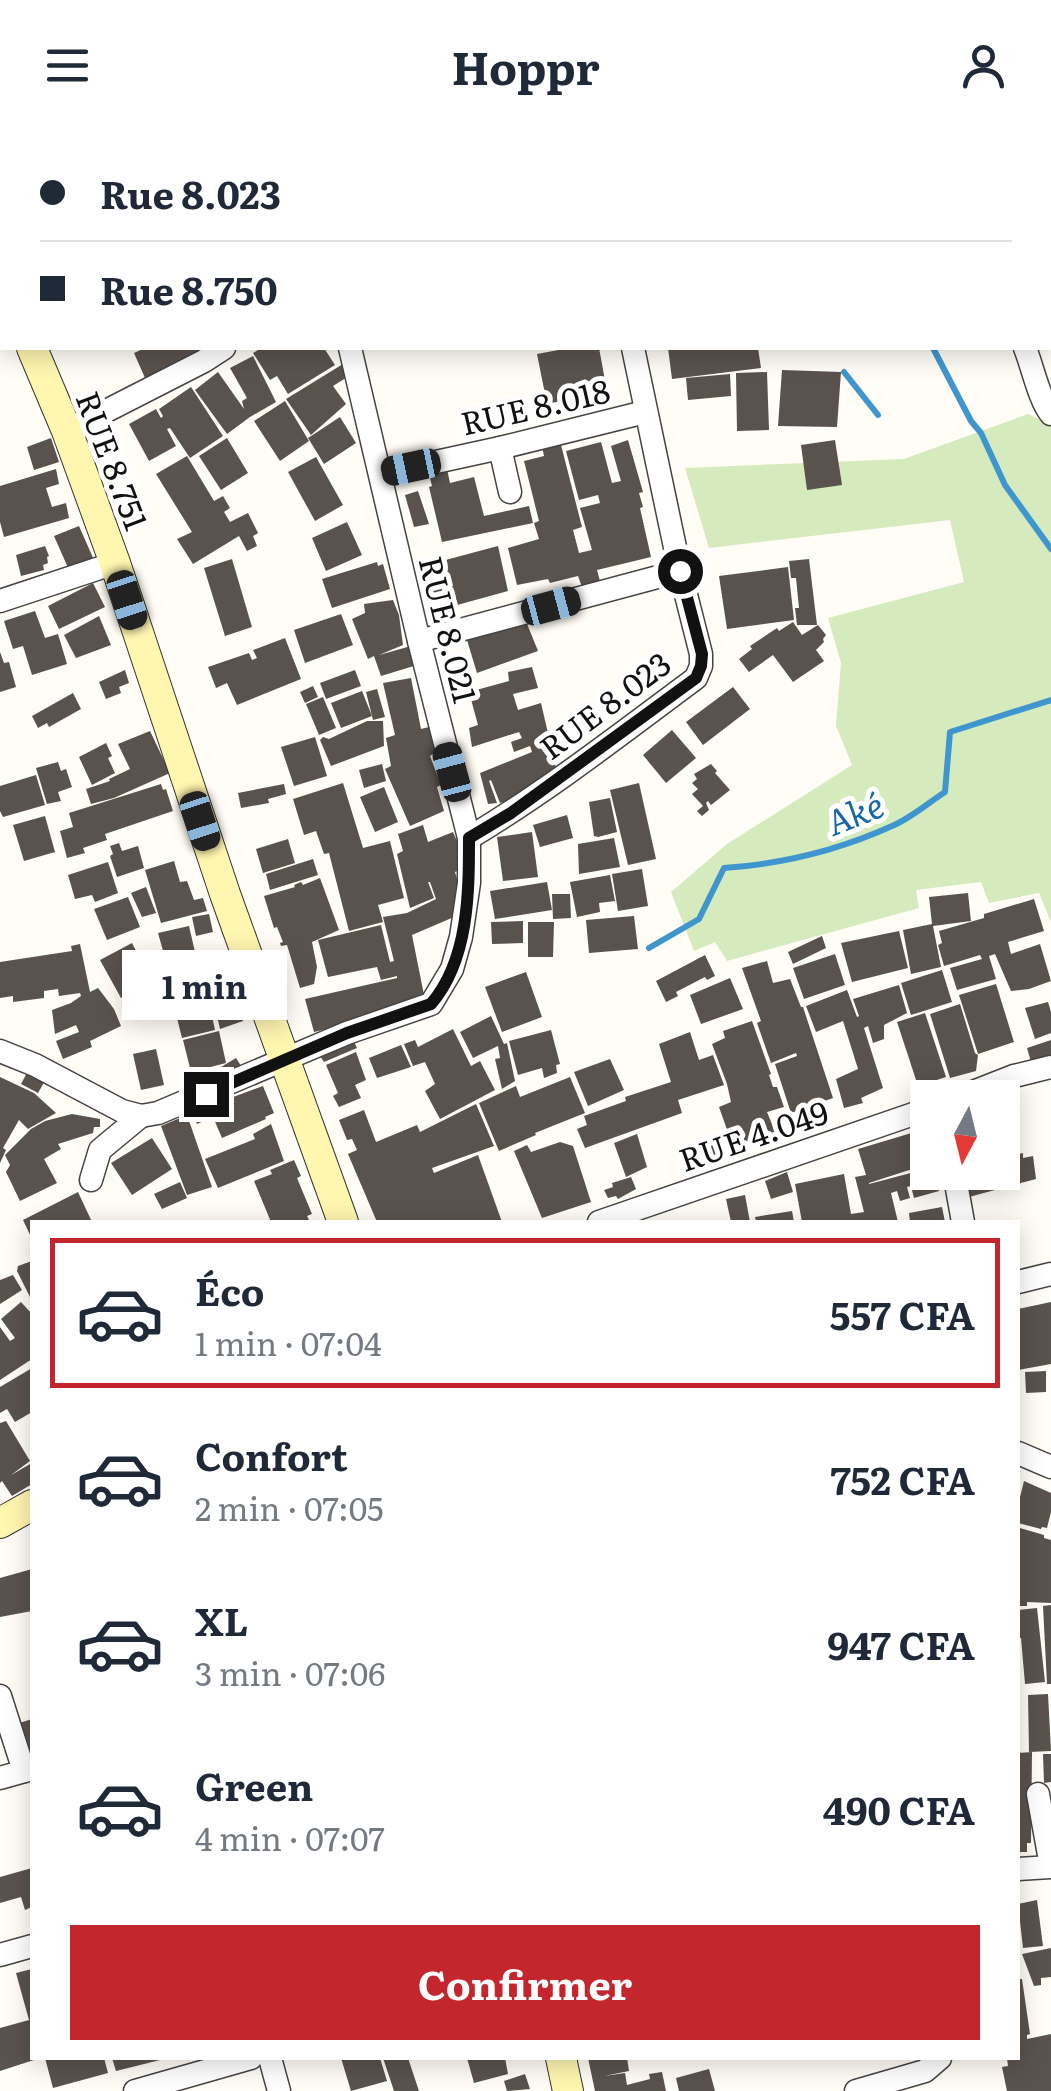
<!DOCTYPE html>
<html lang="fr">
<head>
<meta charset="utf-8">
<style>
  body { margin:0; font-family:Literata,serif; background:#f6f6f7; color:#1f2937; height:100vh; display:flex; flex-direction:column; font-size:38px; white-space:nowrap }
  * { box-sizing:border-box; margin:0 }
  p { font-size:32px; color:#747a83 }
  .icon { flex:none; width:55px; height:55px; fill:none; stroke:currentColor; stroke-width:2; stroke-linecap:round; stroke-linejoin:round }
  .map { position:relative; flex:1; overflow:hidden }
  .sheet { position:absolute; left:30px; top:1090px; width:990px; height:840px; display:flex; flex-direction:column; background:#fff; border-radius:0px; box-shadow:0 5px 25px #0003 }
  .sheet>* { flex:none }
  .top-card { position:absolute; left:0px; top:0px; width:1052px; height:220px; box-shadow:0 5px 25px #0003; display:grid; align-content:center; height:220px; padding:0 40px; background:#fff }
  .needle { width:65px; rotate:187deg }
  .tools { position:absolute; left:910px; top:950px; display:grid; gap:20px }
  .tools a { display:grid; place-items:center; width:110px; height:110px; border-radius:0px; background:#fff; box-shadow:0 5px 25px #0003; font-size:50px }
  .end { position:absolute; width:45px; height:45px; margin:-22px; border:12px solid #111; background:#fff; box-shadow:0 0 0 5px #fff }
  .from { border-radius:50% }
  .bubble { position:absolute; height:70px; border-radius:0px; background:#fff; box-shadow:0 5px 25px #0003; font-size:32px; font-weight:700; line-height:70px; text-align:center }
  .car { position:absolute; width:30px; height:60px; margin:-30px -15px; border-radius:12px; box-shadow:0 0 8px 2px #0007; background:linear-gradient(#222 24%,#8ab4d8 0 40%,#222 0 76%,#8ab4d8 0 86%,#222 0) }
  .top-card b { display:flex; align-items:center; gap:35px; height:95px; font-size:38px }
  .top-card b+b { border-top:2px solid #e0e1e3 }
  .top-card i { width:25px; height:25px; background:#1f2937 }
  ul { padding:18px 0 0; list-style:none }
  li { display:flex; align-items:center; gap:30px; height:150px; margin:0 20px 15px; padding:0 20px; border:5px solid transparent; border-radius:0px }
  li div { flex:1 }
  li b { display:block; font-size:38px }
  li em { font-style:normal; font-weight:700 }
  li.current { border-color:#c4262e }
  li>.icon { width:90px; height:90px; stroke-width:1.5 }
  .action { display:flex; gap:20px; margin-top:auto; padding:20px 40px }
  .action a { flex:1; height:115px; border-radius:0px; background:#c4262e; color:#fff; font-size:40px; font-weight:700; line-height:115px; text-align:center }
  header { display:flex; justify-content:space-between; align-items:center; height:130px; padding:0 40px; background:#fff; font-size:45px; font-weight:700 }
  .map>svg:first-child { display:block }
</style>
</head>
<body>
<header><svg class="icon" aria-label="menu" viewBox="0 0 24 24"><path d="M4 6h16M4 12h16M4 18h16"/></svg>Hoppr<svg class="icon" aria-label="person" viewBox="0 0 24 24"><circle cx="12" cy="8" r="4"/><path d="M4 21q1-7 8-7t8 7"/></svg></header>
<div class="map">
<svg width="1051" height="1961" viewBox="0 0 1051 1961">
  <rect width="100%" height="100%" fill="#fffdf5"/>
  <polygon fill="#d5ebbd" points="1028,284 1051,295 1051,792 1039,763 989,773 981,752 916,760 919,778 727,831 715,812 694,821 671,762 727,714 852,635 836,596 841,533 828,488 964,452 950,390 709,418 685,338 904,329"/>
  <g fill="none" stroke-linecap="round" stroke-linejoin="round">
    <g stroke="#3f96cf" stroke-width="6">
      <polyline points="807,0 809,2"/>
      <polyline points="933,218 971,291 981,303 1005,355 1051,419"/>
      <polyline points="844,242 878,285"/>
      <path d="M649,818L699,789L724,738C782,734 839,720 892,696C911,688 928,673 945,662L950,602L1051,570"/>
    </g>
  </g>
  <g fill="#5a524d">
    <polygon points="145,218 204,218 188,228 145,248 134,223"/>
    <polygon points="261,218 324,218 335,235 288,264 277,246 270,250 253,223"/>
    <polygon points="569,218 599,218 607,261 547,274 537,224"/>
    <polygon points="668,218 758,218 761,238 672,249"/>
    <polygon points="253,226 276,272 250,287 227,304 195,260 218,242 244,279 242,271 247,268 230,238"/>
    <polygon points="343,234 349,246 333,256 346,274 311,305 286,269"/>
    <polygon points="782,240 841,242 837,297 778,296"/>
    <polygon points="767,242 769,300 737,301 736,243"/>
    <polygon points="730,244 731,266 688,270 686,248"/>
    <polygon points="191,257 223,306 190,328 170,298 167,299 176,316 149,331 129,294 156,279 161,288 163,286 159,279"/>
    <polygon points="285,271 309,311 280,331 254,291"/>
    <polygon points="340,287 356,313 324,334 308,308"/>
    <polygon points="51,308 59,332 34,340 27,317"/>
    <polygon points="227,308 248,343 221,360 199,326"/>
    <polygon points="628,310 643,362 639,363 643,377 640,378 651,427 597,440 601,455 583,460 578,446 550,453 548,449 517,455 508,418 539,409 534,393 539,391 524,331 544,326 542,316 560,311 582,397 573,400 579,423 592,420 580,378 600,373 598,365 579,370 566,321 601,312 612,353 621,351 611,316"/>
    <polygon points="835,310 842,355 807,360 801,315"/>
    <polygon points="187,326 214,371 223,366 230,378 224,382 230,392 248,383 258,403 253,406 257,416 247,421 239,406 193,434 177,409 192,402 156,344"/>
    <polygon points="316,327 343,375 315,391 288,342"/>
    <polygon points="56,339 59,354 46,358 52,377 66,373 69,388 4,407 0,392 0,356"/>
    <polygon points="447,339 450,353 474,347 484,386 529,376 533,393 442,412 429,357 432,356 429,344"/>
    <polygon points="418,361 429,394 414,397 405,365"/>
    <polygon points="347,392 362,425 326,441 312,408"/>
    <polygon points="79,396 94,430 69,440 54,406"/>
    <polygon points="45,416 49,426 47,427 48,433 43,435 44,440 21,446 16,425"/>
    <polygon points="498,416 508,461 450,477 438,432"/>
    <polygon points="232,429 252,497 225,506 204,438"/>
    <polygon points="809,429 817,495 797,495 795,478 799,478 796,448 791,448 789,431"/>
    <polygon points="377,432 378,436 383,434 390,459 332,478 322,449"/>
    <polygon points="436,436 445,471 435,474 425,438"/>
    <polygon points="788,437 794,490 727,499 719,446"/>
    <polygon points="93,453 105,477 59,499 48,476"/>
    <polygon points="393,470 399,485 403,515 379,525 411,516 417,535 381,546 374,526 368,529 352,489 365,483 364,474"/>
    <polygon points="35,481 45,508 58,504 67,534 32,545 23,516 13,519 4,491"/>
    <polygon points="341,484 353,515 305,533 294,500"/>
    <polygon points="99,486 111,515 76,528 64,505"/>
    <polygon points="525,489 538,521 477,543 467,510 497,494"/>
    <polygon points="793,492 802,505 818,495 826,505 823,509 824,512 816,520 824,531 793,552 773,525 749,542 739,529 752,519 750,516 777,498 779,501"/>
    <polygon points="285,508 301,549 237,575 227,553 216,558 208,537 249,523 252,530 257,528 253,520"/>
    <polygon points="0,522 4,533 9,532 16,557 0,562"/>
    <polygon points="532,537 538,558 513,564 518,580 541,573 557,642 515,669 500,673 491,650 489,651 497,673 488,674 480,643 532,622 530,616 514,622 511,612 522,608 519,602 472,617 469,598 478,595 469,562 509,551 508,542"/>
    <polygon points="125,540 129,553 119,557 121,563 106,569 99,552"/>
    <polygon points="355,540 361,556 326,569 320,553"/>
    <polygon points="411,548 421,599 429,597 436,622 430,626 441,655 437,657 444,681 410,696 385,639 391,636 386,608 395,605 383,553"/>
    <polygon points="313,556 318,567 305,573 300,562"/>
    <polygon points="733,557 750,579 703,615 686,592"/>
    <polygon points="377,559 385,587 373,590 366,562"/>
    <polygon points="362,561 372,586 341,598 331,573"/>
    <polygon points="73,563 81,579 49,597 47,593 38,598 32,586"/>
    <polygon points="323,567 336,598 319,605 306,574"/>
    <polygon points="367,591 383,591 384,616 331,636 320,610 323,607 329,609"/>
    <polygon points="672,600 696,628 666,653 643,625"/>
    <polygon points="150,601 170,643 114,668 91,674 86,659 110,651 109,649 130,639 118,614"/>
    <polygon points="315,607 327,646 294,656 281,617"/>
    <polygon points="106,613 112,626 108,628 115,643 92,655 79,627"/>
    <polygon points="58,632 61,641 66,639 72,657 58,662 61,671 47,674 36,638"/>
    <polygon points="382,634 386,651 364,658 359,640"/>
    <polygon points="711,634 717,641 715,643 730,660 711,675 708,671 706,673 709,680 702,686 697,681 703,676 692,664 698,659 692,653 697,649 694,644"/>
    <polygon points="36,645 45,675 3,687 0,681 0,656"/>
    <polygon points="343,653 363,718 390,711 404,768 378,775 383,792 349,801 329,723 324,724 316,701 304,705 293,669"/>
    <polygon points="639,653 656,729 628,735 610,660"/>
    <polygon points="161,654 163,660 166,659 173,681 105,704 107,710 83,718 85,723 67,728 60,701 73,697 69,683"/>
    <polygon points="284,654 286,664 268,669 269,673 241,678 238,663"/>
    <polygon points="384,657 398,692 375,702 360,667"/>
    <polygon points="610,668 617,702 598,707 594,706 589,672"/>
    <polygon points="567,685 573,708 540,717 533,695"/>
    <polygon points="45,686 55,722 24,731 13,695"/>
    <polygon points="423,695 428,712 453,702 468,736 455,742 460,759 455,761 461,784 412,805 426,875 314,902 305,869 397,848 397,846 381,850 377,837 328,847 318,810 381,795 390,832 394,831 383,787 407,783 436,769 430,752 428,752 434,768 410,778 397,724 403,721 398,704"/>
    <polygon points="532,702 538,747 503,751 497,707"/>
    <polygon points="614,708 620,737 579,744 578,714"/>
    <polygon points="288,709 295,733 263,743 256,719"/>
    <polygon points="119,713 122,721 138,716 144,738 117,747 110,726 113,724 110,716"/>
    <polygon points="313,729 318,745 270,760 266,744"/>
    <polygon points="174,731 180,752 187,751 194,770 203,768 207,781 161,793 145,740"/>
    <polygon points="108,732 118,763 95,772 92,765 75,769 68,745"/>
    <polygon points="642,739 648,776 618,781 612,744"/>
    <polygon points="610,745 615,771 599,773 600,782 577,787 570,752"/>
    <polygon points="320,748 339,800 312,812 317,837 314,854 300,858 287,815 281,816 280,813 283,812 277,797 274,798 264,766 295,757 294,755 301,752 303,755"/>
    <polygon points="547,752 552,780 495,789 490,761"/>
    <polygon points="146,757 156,783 142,787 131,763"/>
    <polygon points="968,763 971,791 933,796 941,837 911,844 903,800 932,794 929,767"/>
    <polygon points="552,764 570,764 571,788 553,789"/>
    <polygon points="128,767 140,797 107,810 94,779"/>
    <polygon points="1034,769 1044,801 1008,812 1011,824 1040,814 1051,851 1029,859 1011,861 995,824 989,826 996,849 957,860 950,838 982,829 980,825 944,836 938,815 942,813 939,801 984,788 984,784"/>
    <polygon points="209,784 213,802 196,806 192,787"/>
    <polygon points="634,786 638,819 589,823 586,790"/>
    <polygon points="523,791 523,813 492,814 491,792"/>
    <polygon points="528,792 554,792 553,827 528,827"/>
    <polygon points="189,796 198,835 169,842 158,803"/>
    <polygon points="899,801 908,838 852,852 841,813"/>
    <polygon points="822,806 826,818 793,834 788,822"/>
    <polygon points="132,813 151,850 147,852 148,855 121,868 100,830"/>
    <polygon points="80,814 90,862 98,858 114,879 121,896 90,911 92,917 63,929 56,911 79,902 76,895 55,904 52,880 71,873 81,866 80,863 59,866 58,859 44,861 44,868 13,872 13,866 0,868 0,832 72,821 71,816"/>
    <polygon points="835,824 845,855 804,869 793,838"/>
    <polygon points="705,825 715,846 707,850 705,847 676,862 678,866 666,872 656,851"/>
    <polygon points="221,827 222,840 210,842 208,829"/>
    <polygon points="767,831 773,853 790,849 801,877 803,877 833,968 791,983 775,934 797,926 796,923 771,933 757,893 761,891 742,838"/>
    <polygon points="205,836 210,855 187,859 182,841"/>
    <polygon points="942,840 952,872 911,885 901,853"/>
    <polygon points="526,842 542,887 502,902 485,857"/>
    <polygon points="730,848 743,879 701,894 690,865"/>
    <polygon points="996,854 1014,912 978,924 959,865"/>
    <polygon points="899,855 907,883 884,895 884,909 873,913 868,896 864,898 883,958 861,968 863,973 844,978 836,949 858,939 843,891 816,902 806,876 847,860 857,887 859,886 853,869"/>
    <polygon points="226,858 241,858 243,874 211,881 215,900 182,908 173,872"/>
    <polygon points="1048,872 1051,882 1051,903 1035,909 1025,878"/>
    <polygon points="960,874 975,923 978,925 976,941 950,948 930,884"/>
    <polygon points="240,879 243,891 220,899 217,886"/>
    <polygon points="925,883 946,947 918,956 897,892"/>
    <polygon points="491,886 504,914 507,913 515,951 502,959 495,929 500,928 498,916 473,928 460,902"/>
    <polygon points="752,891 771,944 769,945 773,957 777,957 784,977 767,982 778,1009 763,1014 761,1011 746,1018 742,1004 730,1008 719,977 731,972 727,954 712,914 725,908 723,901"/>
    <polygon points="453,899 471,936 480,931 495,960 440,989 425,961 435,954 425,932 413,936 404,914 415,910 418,917"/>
    <polygon points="551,900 560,934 556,935 557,943 544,948 542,938 518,945 509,911"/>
    <polygon points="219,901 226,933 191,942 183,910"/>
    <polygon points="690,902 699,930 713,925 724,955 678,970 682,983 585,1018 577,999 587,995 584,986 626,971 625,967 671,952 659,914"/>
    <polygon points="352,907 357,918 324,932 320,926"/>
    <polygon points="1051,910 1051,926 1031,932 1027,918"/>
    <polygon points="401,915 411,937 377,948 369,928"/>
    <polygon points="156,919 164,955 141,960 133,924"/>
    <polygon points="356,922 366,950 355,955 361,968 339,977 333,966 338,963 326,935"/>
    <polygon points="236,928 243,939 223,951 216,940"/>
    <polygon points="610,929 624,960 588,976 574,942"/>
    <polygon points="29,939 46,949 38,963 21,954"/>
    <polygon points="0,947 34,963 56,983 28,999 19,990 3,1018 6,1020 0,1033"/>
    <polygon points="570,947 585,983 535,1003 536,1005 499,1021 479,973 516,956 520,967"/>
    <polygon points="263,956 274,983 265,987 266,989 222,1008 213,987 197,994 193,982"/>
    <polygon points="476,974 494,1016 432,1038 434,1043 478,1025 502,1092 377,1092 348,1024 357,1020 352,1009 347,1010 339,990 364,980 376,1012 417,995 420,1002"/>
    <polygon points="72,984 100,989 100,997 94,997 93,1003 58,1014 61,1019 44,1029 57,1053 20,1071 6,1042 10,1035 5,1025 31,999 45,991"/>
    <polygon points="187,985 212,1057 187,1065 161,996"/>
    <polygon points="271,994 284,1031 218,1058 205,1029 255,1009 253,1004"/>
    <polygon points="928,998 928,1034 869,1053 869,1054 922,1040 921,1037 928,1036 928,1042 936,1042 939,1061 914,1068 911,1056 907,1057 910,1068 900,1071 897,1061 891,1063 898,1092 802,1092 795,1054 844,1044 851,1084 864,1082 855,1047 866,1045 858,1019"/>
    <polygon points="722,1002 729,1023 714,1029 707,1007"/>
    <polygon points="637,1004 647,1037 626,1047 614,1013"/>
    <polygon points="152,1008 172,1039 132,1065 111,1033"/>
    <polygon points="560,1012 573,1016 591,1072 542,1088 514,1021 527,1015 531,1022"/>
    <polygon points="1023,1023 1023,1028 1033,1026 1036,1049 969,1067 964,1042 1002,1042 1002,1028"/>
    <polygon points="294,1030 301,1046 297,1048 312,1084 307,1086 310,1092 271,1092 254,1051 272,1044 270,1040"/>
    <polygon points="787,1042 793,1062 771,1069 765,1051"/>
    <polygon points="631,1047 636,1059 618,1069 616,1066 608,1068 604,1060 613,1057 612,1053"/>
    <polygon points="180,1052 187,1068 162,1079 154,1064"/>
    <polygon points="78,1062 92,1092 32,1092 32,1109 23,1090"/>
    <polygon points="745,1065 750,1092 731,1092 726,1069"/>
    <polygon points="942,1077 945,1092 910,1092 909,1083"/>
    <polygon points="792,1081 794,1092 756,1092 755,1087"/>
    <polygon points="32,1131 32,1171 17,1141 18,1136"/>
    <polygon points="13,1145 22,1160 0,1174 0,1150"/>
    <polygon points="21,1172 32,1184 32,1229 0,1250 0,1197 10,1211 15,1208 1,1189"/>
    <polygon points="1051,1172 1051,1234 1018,1240 1018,1179"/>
    <polygon points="32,1238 32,1282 15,1292 7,1279 0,1283 0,1257"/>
    <polygon points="1046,1241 1046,1262 1026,1263 1025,1242"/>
    <polygon points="6,1291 30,1331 11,1345 32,1333 32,1354 12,1366 2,1351 0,1353 0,1293"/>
    <polygon points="1024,1351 1051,1363 1051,1382 1047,1398 1042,1397 1041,1399 1018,1393 1018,1375"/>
    <polygon points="1020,1398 1044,1405 1044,1408 1051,1410 1051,1473 1027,1472 1027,1476 1018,1476 1018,1407"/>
    <polygon points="32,1439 32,1481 0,1487 0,1448"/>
    <polygon points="1051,1475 1051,1554 1047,1554 1043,1476"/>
    <polygon points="1037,1478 1045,1552 1025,1554 1021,1508 1018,1508 1018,1480"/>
    <polygon points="1048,1564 1051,1621 1029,1622 1028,1565"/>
    <polygon points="32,1589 32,1619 25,1621 16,1594"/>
    <polygon points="1032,1622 1031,1713 1027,1713 1027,1722 1018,1722 1018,1623"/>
    <polygon points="1043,1624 1051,1624 1051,1652 1044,1653"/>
    <polygon points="32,1738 32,1777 25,1780 21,1767 0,1773 0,1747"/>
    <polygon points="1037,1770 1043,1816 1023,1818 1018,1774"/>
    <polygon points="1051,1818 1051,1847 1041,1848 1041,1855 1034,1856 1022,1824"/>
    <polygon points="32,1839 32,1928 40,1928 0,1941 0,1898 29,1890 16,1843"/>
    <polygon points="1018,1849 1022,1849 1030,1904 1027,1905 1027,1909 1051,1904 1051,1961 1007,1961 1002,1937 1008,1936 1007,1928 1018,1928"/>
    <polygon points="45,1928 104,1928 108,1943 53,1958"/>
    <polygon points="112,1928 163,1928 164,1929 116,1941"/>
    <polygon points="341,1928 380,1928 387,1951 351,1961"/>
    <polygon points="383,1928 408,1928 419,1961 394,1961"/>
    <polygon points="467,1928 505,1928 508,1944 474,1953"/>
    <polygon points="588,1928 627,1928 629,1941 604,1946 625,1943 627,1955 650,1949 649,1944 662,1942 666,1961 595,1961"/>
    <polygon points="709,1939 715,1961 679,1961 676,1948"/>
    <polygon points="525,1944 530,1959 507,1961 504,1951"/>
  </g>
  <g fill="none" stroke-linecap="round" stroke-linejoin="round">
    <g stroke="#444" stroke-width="25">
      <g id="street">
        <polyline points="132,2 134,0"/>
        <polyline points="399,2 399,0"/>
        <path d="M1025,218C1032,235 1040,272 1051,284"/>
        <polyline points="67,301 204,231 224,218"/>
        <polyline points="500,318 510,362"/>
        <polyline points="381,344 500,318 645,282"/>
        <polyline points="0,471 115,433"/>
        <polyline points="419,511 680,441"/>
        <path d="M469,708C549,660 622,603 696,548L701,536V524L680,441L633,218"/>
        <polyline points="0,921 35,935 122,981 141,986 158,983 347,903 431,874 452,839 461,807 469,753 469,708 419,511 350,218"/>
        <polyline points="958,968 1014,946 1051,937"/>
        <polyline points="954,1042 963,1092"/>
        <polyline points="91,1050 100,1020 141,986"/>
        <polyline points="599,1092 928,979"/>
        <polyline points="1018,1152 1051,1144"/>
        <polyline points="1018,1323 1051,1337"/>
        <polyline points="0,1566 24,1641"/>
        <polyline points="0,1648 32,1639"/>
        <polyline points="1038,1664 1051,1736"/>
        <polyline points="1018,1739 1051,1737"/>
        <polyline points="0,1825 32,1816"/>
        <polyline points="270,1928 279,1961"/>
        <polyline points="135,1961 251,1928"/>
        <polyline points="856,1961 925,1941 940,1928"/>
      </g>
    </g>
    <g stroke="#333" stroke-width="32">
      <g id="secondary">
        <polyline points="0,150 2,155"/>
        <polyline points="32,218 67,301 115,433 225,764 343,1092"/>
        <polyline points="0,1393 32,1375"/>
        <polyline points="561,1928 568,1961"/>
      </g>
    </g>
    <use href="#street" stroke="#fff" stroke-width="22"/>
    <use href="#secondary" stroke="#fff6b0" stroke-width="30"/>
  </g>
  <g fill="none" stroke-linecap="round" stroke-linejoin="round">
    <path stroke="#111" stroke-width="12" d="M206,964L347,903L431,874C469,830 469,762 469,708L511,683L696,548L701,536L702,524L680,441"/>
  </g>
  <g text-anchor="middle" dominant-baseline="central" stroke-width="10" stroke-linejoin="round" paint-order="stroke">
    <g font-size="32" fill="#111" stroke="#fff">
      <text transform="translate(535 275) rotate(-13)">RUE 8.018</text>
      <text transform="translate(114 330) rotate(69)">RUE 8.751</text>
      <text transform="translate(450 499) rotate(76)">RUE 8.021</text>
      <text transform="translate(604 574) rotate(-37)">RUE 8.023</text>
      <text transform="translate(753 1004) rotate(-19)">RUE 4.049</text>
    </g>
    <g font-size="35" font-style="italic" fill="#1768a6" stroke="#fff">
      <text transform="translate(854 682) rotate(-22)">Aké</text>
    </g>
  </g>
</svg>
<div class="tools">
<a><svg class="needle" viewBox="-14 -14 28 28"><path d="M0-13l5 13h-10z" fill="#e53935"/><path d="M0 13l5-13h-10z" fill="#747a83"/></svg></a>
</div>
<i class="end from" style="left:680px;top:441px"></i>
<i class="end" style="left:206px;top:964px"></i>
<div class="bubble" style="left:122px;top:820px;width:165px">1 min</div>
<i class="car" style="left:411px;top:337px;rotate:258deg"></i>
<i class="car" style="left:127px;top:470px;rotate:162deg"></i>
<i class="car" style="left:551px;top:476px;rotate:75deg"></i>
<i class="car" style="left:452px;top:642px;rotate:345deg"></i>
<i class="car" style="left:200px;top:691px;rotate:162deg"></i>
<div class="top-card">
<b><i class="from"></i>Rue 8.023</b>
<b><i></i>Rue 8.750</b>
</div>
<section class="sheet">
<ul>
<li class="current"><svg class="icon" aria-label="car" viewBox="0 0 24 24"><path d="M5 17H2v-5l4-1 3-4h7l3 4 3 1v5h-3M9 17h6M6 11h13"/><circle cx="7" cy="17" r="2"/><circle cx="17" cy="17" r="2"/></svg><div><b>Éco</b><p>1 min · 07:04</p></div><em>557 CFA</em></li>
<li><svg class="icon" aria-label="car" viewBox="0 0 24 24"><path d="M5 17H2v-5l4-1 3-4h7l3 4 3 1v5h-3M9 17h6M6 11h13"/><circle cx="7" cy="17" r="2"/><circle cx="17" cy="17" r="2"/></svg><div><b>Confort</b><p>2 min · 07:05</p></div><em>752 CFA</em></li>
<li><svg class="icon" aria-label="car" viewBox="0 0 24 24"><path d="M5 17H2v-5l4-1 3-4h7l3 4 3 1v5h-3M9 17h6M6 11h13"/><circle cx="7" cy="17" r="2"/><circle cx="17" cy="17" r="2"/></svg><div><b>XL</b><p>3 min · 07:06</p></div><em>947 CFA</em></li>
<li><svg class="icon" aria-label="car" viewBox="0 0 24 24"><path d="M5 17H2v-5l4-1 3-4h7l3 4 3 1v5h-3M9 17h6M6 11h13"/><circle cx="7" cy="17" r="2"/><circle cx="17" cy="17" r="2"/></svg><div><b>Green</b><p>4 min · 07:07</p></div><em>490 CFA</em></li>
</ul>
<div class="action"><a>Confirmer</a></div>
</section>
</div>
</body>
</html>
